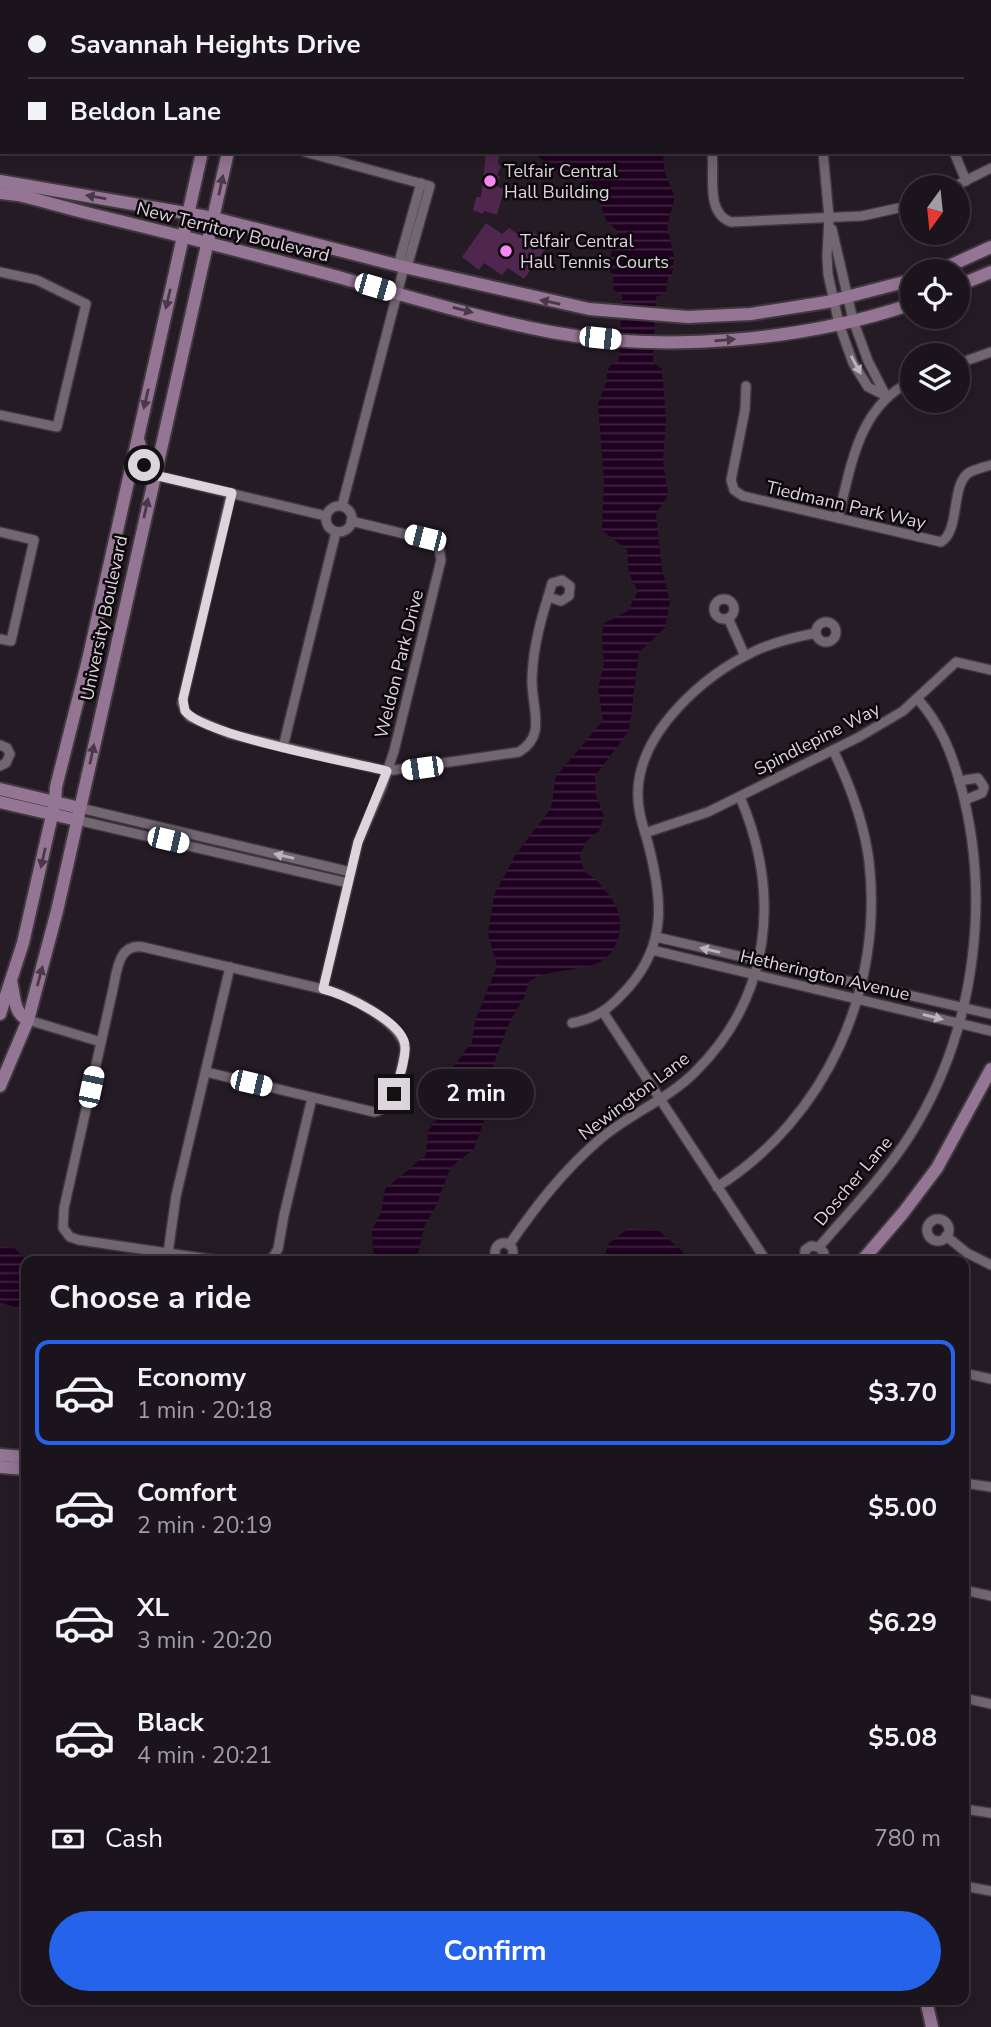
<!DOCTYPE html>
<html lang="en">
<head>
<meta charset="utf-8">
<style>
  body { margin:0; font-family:"Nunito Sans",sans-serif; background:#251d25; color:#f1f3f6; height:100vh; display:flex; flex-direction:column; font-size:26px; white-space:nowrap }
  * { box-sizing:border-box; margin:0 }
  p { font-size:23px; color:#a09ea3 }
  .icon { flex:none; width:38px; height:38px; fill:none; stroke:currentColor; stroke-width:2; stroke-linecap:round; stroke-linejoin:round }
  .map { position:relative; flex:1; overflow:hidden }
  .side { position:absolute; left:21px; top:1256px; width:948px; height:749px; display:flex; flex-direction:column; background:#1c141c; border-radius:14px; box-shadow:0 4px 18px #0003,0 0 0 2px #3a333b }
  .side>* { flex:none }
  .hud { position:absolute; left:0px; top:0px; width:992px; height:154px; box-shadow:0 4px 18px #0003,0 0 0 2px #3a333b; display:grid; align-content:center; height:154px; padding:0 28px; background:#1c141c }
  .needle { width:46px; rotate:195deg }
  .controls { position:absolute; left:900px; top:175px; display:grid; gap:14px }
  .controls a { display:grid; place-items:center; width:70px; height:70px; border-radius:50%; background:#1c141c; box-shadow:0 4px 18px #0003,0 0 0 2px #3a333b; font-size:35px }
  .end { position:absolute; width:32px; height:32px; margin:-16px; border:9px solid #dcd5dc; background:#111; box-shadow:0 0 0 4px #111 }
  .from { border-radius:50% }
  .bubble { position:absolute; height:49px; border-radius:24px; background:#1c141c; box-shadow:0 4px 18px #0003,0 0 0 2px #3a333b; font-size:23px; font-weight:700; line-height:49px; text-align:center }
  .car { position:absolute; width:21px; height:42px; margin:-21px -10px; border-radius:9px; box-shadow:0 0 5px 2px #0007; background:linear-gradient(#fff 24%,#345 0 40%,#fff 0 76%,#345 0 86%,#fff 0) }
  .hud b { display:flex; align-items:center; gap:24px; height:66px; font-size:26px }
  .hud b+b { border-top:2px solid #3a333b }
  .hud i { width:18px; height:18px; background:#f1f3f6 }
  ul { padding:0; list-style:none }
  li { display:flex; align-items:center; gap:21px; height:105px; margin:0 14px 10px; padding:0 14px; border:4px solid transparent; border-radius:14px }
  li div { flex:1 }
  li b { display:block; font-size:26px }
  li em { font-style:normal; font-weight:700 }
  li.selected { border-color:#2563eb }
  li>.icon { width:63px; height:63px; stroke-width:1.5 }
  h2 { padding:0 28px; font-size:32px; line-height:84px }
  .pay { display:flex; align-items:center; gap:18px; height:77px; padding:0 28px; font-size:26px }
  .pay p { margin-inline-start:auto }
  .cta { display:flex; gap:14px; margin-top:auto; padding:14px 28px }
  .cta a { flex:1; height:80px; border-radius:42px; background:#2563eb; color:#fff; font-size:28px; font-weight:700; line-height:80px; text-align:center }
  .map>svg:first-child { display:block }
</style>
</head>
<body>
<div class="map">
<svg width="991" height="2027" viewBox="0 0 991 2027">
  <defs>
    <pattern id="water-rules" width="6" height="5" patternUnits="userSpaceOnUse" patternTransform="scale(1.75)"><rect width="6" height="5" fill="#1f0020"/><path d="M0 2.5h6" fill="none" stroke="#3f2440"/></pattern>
  </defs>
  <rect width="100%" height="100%" fill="#251b25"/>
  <g fill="#4f264e">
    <polygon points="486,152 500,153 498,164 501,166 497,175 500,176 496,186 504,189 497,215 484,211 483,214 473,210 476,197 481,197"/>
    <polygon points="486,223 502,234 509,228 526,240 532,231 549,244 524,279 508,268 502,275 484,263 479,270 462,257"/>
  </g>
  <g fill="url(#water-rules)">
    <path d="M536,152H663L664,170L675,197L667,226L674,257L672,277H668L666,293L656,297L653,362L662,369L666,420L663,461L668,495L656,514L662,569L670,602L665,628L639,652L629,731L595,776L596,795L604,816L599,831L586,841L580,856L584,872C595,876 612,896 616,907C621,919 621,927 618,939C609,971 575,967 550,973C543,974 536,978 529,981L524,998L511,1019L494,1063L490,1103L474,1149L450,1168L436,1206L424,1227L416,1262H374L372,1230L381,1213L385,1189L426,1155L428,1131L444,1111V1091L448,1074L472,1042L475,1021L497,966L488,934L494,895L515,856L551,808L556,776L603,721L598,688L604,665L602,637L604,623L628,611L638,591L629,574L627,550L602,530L604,479L598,404L607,380V371L611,365L619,360L622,295L614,290L613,273H610L611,254L618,231L607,222L593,185C574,177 547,172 536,152Z"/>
    <polygon points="628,1229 659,1231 683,1252 688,1262 602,1262 609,1243"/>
    <polygon points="0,1245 14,1248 29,1262 26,1262 26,1312 0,1302"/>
  </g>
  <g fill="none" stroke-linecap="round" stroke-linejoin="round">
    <g stroke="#3f383f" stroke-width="12">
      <g id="street">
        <polyline points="142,0 142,2"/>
        <polyline points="692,0 692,2"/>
        <polyline points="803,0 803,2"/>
        <polyline points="902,0 926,2"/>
        <polyline points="73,2 73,0"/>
        <polyline points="962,2 962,0"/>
        <polyline points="990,16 991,16"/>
        <polyline points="0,105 2,105"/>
        <polyline points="305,152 430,186 409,260 404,267 342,506"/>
        <path d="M712,152C715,175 705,213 731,222L862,216L912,205"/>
        <polyline points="823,152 829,217 827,256 828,274 839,324 853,363 868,387 886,396"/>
        <polyline points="954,152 966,181"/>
        <polyline points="953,187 991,168"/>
        <polyline points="832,229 853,320 868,361 886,396"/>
        <polyline points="404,267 400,258 421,183"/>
        <polyline points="0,272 37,280 86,304 57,427 0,415"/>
        <polyline points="957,364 991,352"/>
        <path d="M746,386L745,410L731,480L734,490L743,496L941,542C961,530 950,483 970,472C976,469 984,467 991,465"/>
        <polyline points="154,475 326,516"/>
        <path d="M231,493L182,703L185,711L190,717L230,734L387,771L519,752C527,747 533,741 535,731C538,716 532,698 532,682C532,653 539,625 548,597"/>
        <circle cx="339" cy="519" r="13"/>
        <path d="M838,518C851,467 858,406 912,381"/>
        <polyline points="0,532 34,540 11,641 0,639"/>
        <polygon points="562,580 570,586 569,596 561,601 548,597 552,583"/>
        <circle cx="724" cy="609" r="10"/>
        <polyline points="728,618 745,656"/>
        <circle cx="826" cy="632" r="10"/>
        <polyline points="0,745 7,748 10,754 6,763 0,766"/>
        <polyline points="283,747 336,532"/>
        <polyline points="959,781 978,778 984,787 982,793 965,800"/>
        <polyline points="80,808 351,872"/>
        <polyline points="77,820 348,883"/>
        <polyline points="645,833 708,812 859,737 903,711 956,662 991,670"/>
        <polyline points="656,937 991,1014"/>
        <polyline points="652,950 991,1031"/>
        <polyline points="323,989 358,842 382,787 394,751 441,560 439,548 430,540 351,521"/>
        <polyline points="603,1012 767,1262"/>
        <polyline points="28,1020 101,1042"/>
        <path d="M572,1023C598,1018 610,1008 628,988C668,943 662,897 648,843C643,826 637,809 638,791C640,731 704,675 755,651C774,642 795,637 816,633"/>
        <path d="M206,1072L374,1112C399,1107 400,1071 405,1050C404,1025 354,998 331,991L143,947C118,943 117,971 113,989L64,1208L63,1228L70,1237L79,1240L229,1262"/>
        <path d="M717,1187C826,1118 884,989 869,861C864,822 850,785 833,750"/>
        <circle cx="938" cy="1230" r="11"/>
        <polyline points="946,1236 967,1253 991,1265"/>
        <circle cx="504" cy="1252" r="9"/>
        <path d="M509,1245C536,1206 563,1171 599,1140C629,1114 667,1100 695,1072C772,996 781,893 740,797"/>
        <path d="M819,1247C854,1206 891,1169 918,1122C976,1022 991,894 960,783C951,751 940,724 917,698"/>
        <polyline points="819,1247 824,1253 822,1262"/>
        <polyline points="168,1253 176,1196 230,967"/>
        <polyline points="270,1262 278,1249 284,1215 312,1098"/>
        <polyline points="805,1262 805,1250 811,1246 819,1247"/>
        <polyline points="964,1373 991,1379"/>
        <polyline points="964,1483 991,1487"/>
        <polyline points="964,1590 991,1596"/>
        <polyline points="964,1698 991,1704"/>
        <polyline points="964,1809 991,1813"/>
        <polyline points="964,1886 991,1891"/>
      </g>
    </g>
    <g stroke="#3f383f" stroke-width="16">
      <g id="secondary">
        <polyline points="236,2 237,0"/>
        <polyline points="264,2 264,0"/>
        <polyline points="0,181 214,218 404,267 589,309 688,317 751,314 827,302 912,280"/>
        <path d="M0,193L18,195C44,201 69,209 95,215C174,234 252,254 331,275C404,295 477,318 551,332C664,353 803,341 912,304"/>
        <polyline points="938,271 991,247"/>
        <polyline points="957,286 991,272"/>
        <polyline points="139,442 144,465 150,474 154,475"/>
        <polyline points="0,789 80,808"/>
        <polyline points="0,802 77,820"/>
        <path d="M11,981C15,996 13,1013 28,1020"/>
        <polyline points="0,1014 23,943 55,802 56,787 88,660 202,152"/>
        <polyline points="0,1086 28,1020 57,911 228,152"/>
        <polyline points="861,1262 903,1213 937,1168 991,1069"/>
        <polyline points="0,1455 26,1457"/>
        <polyline points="0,1467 26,1469"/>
        <polyline points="926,2000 932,2027"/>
      </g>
    </g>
    <use href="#street" stroke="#726671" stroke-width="9"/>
    <use href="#secondary" stroke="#957594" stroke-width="12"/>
  </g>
  <defs><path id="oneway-solid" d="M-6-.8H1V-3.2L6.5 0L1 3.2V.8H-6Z" transform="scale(1.75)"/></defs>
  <g fill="#4a3849">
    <use href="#oneway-solid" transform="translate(221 185) rotate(-78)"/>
    <use href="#oneway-solid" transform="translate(96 197) rotate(-170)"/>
    <use href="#oneway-solid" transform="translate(168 299) rotate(103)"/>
    <use href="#oneway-solid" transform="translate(550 302) rotate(-168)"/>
    <use href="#oneway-solid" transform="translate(463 310) rotate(15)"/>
    <use href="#oneway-solid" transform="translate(725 340) rotate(-5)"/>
    <use href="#oneway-solid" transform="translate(146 399) rotate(103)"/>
    <use href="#oneway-solid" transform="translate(146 508) rotate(-78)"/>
    <use href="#oneway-solid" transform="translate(92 754) rotate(-78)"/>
    <use href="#oneway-solid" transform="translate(43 858) rotate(103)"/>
    <use href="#oneway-solid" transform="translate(40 976) rotate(-75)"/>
  </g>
  <g fill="#bcb4bc">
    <use href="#oneway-solid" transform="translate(856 365) rotate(62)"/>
    <use href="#oneway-solid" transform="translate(284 856) rotate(-167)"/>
    <use href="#oneway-solid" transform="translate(710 950) rotate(-167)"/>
    <use href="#oneway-solid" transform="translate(933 1017) rotate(14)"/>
  </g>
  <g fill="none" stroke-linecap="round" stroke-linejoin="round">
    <path stroke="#dcd5dc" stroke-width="9" d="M144,465L150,474L232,493L183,699L185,711C205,736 350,762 387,771L358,842L323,989C344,994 404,1022 405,1046C406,1061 398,1080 394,1094"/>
  </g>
  <g fill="#f489f0" stroke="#0c070b" stroke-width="2.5">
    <circle cx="490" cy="181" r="7"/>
    <circle cx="506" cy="251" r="7"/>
  </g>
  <g text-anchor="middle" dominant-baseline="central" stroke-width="5" stroke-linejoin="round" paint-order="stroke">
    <g font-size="18" fill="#dcd5dc" stroke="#0c070b" text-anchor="start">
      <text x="504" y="171">Telfair Central<tspan x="504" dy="21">Hall Building</tspan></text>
      <text x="520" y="241">Telfair Central<tspan x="520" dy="21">Hall Tennis Courts</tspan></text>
    </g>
    <g font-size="18" fill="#dcd5dc" stroke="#0c070b">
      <text transform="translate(233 232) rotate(14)">New Territory Boulevard</text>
      <text transform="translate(846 505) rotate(13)">Tiedmann Park Way</text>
      <text transform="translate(104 618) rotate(-78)">University Boulevard</text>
      <text transform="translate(399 664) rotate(-76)">Weldon Park Drive</text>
      <text transform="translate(817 739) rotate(-27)">Spindlepine Way</text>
      <text transform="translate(825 975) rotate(13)">Hetherington Avenue</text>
      <text transform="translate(634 1096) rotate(-37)">Newington Lane</text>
      <text transform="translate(853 1181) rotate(-50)">Doscher Lane</text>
    </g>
  </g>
</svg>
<div class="controls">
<a><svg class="needle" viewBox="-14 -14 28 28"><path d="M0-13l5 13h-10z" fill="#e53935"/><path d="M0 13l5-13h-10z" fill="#a09ea3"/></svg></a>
<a><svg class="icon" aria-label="locate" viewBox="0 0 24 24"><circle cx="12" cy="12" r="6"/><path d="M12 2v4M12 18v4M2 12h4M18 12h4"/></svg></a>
<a><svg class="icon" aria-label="layers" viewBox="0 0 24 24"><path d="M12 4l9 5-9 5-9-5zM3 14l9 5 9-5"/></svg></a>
</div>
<i class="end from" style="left:144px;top:465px"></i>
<i class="end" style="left:394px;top:1094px"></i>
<div class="bubble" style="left:418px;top:1069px;width:116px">2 min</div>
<i class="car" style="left:375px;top:287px;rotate:106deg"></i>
<i class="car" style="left:600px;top:338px;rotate:96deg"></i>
<i class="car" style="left:425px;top:538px;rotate:284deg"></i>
<i class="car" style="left:422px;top:768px;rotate:262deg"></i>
<i class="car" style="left:168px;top:840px;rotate:103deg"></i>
<i class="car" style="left:251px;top:1083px;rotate:103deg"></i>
<i class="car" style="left:91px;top:1087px;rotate:12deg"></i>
<div class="hud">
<b><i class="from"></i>Savannah Heights Drive</b>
<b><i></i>Beldon Lane</b>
</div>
<section class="side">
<h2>Choose a ride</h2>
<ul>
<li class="selected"><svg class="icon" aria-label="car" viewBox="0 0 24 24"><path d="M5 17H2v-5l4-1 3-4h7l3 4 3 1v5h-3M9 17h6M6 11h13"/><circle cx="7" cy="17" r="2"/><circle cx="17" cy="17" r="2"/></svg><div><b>Economy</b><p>1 min · 20:18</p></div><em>$3.70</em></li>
<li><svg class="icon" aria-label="car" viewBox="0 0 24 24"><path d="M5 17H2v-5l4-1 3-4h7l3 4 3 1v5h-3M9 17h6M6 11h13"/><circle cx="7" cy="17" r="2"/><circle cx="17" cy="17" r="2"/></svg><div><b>Comfort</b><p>2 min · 20:19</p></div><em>$5.00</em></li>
<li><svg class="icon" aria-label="car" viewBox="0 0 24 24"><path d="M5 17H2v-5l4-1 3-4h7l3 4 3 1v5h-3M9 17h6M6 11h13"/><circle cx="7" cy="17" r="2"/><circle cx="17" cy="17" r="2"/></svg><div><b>XL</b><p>3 min · 20:20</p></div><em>$6.29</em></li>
<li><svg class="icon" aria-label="car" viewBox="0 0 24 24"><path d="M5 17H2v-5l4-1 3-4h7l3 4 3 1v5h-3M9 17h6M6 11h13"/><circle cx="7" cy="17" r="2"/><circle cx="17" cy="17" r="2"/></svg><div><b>Black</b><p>4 min · 20:21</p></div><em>$5.08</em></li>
</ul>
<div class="pay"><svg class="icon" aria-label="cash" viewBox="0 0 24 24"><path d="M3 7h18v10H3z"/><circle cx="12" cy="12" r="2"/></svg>Cash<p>780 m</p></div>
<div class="cta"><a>Confirm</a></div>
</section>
</div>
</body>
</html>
